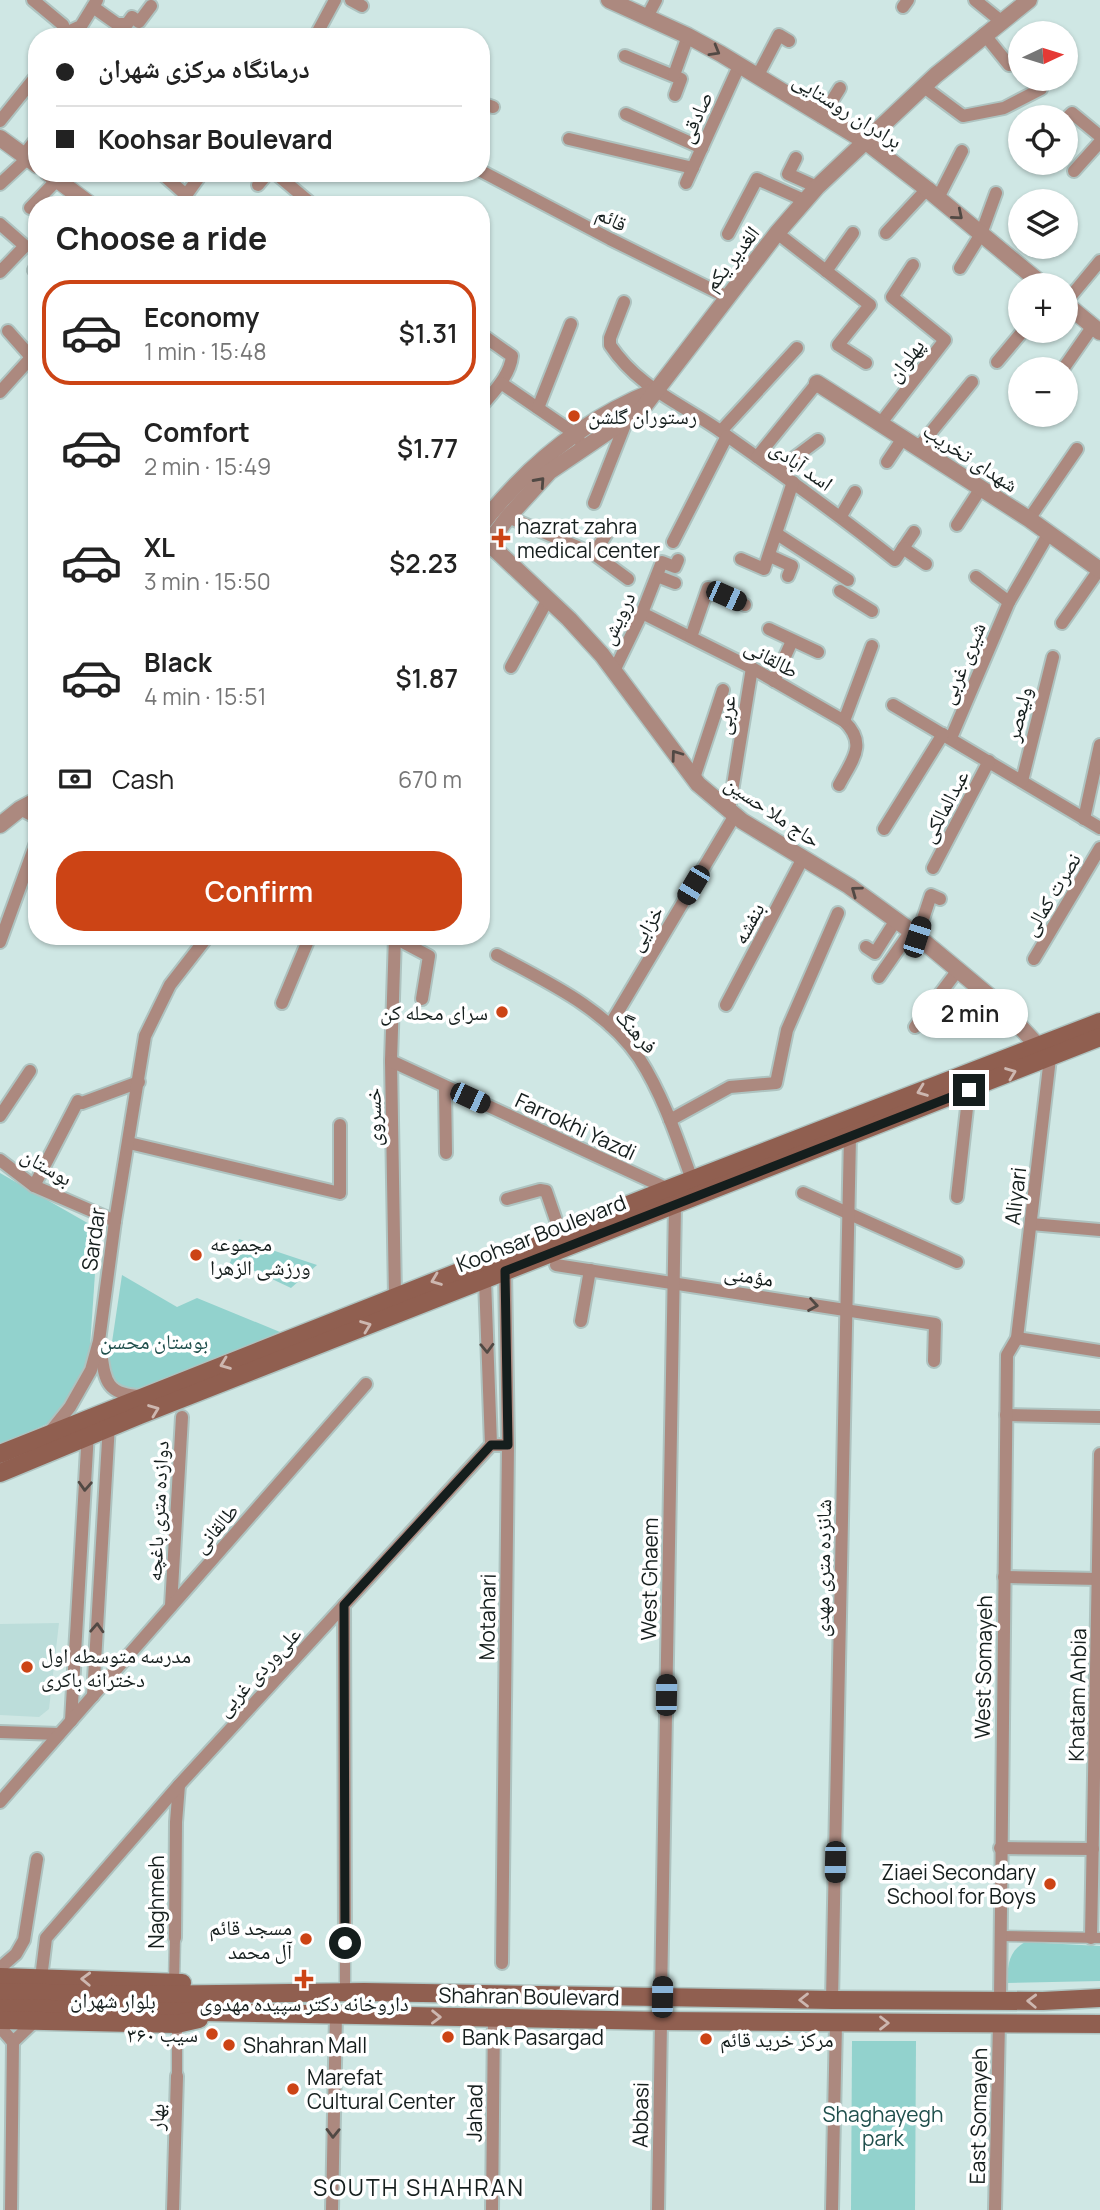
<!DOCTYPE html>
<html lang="en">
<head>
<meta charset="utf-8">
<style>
  body { margin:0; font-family:Manrope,"Noto Naskh Arabic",sans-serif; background:#f6f6f6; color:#222; height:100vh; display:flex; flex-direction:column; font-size:26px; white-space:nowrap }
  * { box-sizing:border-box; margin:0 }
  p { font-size:23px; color:#767676 }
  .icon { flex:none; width:38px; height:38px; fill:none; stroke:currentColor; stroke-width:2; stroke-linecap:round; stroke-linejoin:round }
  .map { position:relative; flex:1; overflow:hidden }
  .side { position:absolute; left:28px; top:196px; width:462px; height:749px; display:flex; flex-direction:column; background:#fff; border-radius:28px; box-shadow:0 2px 5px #0004 }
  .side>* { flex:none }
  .top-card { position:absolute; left:28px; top:28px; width:462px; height:154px; border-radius:28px; box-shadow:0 2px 5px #0004; display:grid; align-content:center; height:154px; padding:0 28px; background:#fff }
  .needle { width:46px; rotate:86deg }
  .fabs { position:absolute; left:1008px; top:21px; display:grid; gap:14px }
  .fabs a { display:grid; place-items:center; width:70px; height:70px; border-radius:50%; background:#fff; box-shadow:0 2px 5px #0004; font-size:35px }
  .end { position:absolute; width:32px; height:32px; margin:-16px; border:9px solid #151e1d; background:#fff; box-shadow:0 0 0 4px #fff }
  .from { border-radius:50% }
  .bubble { position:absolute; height:49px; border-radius:24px; background:#fff; box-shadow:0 2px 5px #0004; font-size:23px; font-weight:600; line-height:49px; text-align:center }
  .car { position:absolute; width:21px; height:42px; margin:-21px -10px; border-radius:9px; box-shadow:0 0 5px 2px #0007; background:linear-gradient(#222 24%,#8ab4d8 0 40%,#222 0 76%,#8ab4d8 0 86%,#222 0) }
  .top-card b { display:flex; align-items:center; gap:24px; height:66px; font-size:26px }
  .top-card b+b { border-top:2px solid #e0e0e0 }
  .top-card i { width:18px; height:18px; background:#222 }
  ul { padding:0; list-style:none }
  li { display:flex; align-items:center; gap:21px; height:105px; margin:0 14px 10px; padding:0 14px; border:4px solid transparent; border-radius:28px }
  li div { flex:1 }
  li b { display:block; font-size:26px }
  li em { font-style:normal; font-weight:600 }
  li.on { border-color:#cc4415 }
  li>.icon { width:63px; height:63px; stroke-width:1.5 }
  h2 { padding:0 28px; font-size:32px; line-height:84px }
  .pay { display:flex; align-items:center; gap:18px; height:77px; padding:0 28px; font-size:26px }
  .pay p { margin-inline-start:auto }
  .button { display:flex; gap:14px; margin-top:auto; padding:14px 28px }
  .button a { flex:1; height:80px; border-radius:28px; background:#cc4415; color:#fff; font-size:28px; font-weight:600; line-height:80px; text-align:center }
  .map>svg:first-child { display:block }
</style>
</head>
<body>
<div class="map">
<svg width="1100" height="2210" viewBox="0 0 1100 2210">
  <rect width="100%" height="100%" fill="#cfe7e4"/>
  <polygon fill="#bcddda" points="59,1623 49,1709 39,1717 0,1715 0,1624"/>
  <g fill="#92d2cd">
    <polygon points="0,1173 98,1229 90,1347 86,1367 59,1415 47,1424 0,1445"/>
    <polygon points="239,1239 317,1265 291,1288 255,1271 228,1268"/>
    <polygon points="122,1275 177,1307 197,1298 280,1332 135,1393 118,1389 108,1369"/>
    <path d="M1025,1942L1100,1946V1981L1007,1983C1008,1965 1008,1952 1025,1942Z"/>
    <polygon points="852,2041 916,2041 915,2210 851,2210"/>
  </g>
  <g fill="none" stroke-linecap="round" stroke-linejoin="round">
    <g stroke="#aec3c0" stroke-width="13">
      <g id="pedestrian">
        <polyline points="1000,1936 1100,1938"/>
        <polyline points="174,1983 175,1938"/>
        <polyline points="345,1991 345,1943"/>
        <polyline points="177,2076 177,2024"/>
      </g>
    </g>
    <g stroke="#aec3c0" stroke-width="16">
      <g id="minor">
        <polyline points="33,0 63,25 66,37"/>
        <polyline points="351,0 362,6"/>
        <polyline points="975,0 1002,22"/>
        <polyline points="93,7 117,24 127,24 132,17 139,22 151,6"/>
        <polyline points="903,7 908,0"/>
        <polyline points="647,17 656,0"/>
        <polyline points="66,33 81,26 97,0"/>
        <polyline points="984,34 1009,65"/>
        <polyline points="315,37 335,0"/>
        <polyline points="625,56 681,79 675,95"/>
        <polyline points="674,75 688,36"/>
        <polyline points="757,77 779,35 789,41"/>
        <polyline points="924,87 963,116 1004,108 1041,89"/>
        <polyline points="481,103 493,107"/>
        <polyline points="626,114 702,148"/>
        <polyline points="822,117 840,88"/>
        <polyline points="1066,119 1072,113 1100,136"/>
        <polyline points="0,121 37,75"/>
        <polyline points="569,139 693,168"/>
        <polyline points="24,155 37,138"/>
        <polyline points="796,158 788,174 817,187"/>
        <polyline points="481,171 610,239 727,297"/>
        <polyline points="1074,171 1100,142"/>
        <polyline points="161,173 186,195"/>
        <polyline points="275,173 313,205"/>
        <polyline points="437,174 438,173"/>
        <polyline points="686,183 739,66"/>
        <polyline points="0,184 28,158"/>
        <polyline points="258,185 268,173"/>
        <polyline points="938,198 962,151"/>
        <polyline points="179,205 202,173"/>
        <polyline points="30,208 57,180"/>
        <polyline points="0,224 25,246 0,272"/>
        <polyline points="777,233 870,305 838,345 866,363"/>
        <polyline points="886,233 927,189"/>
        <polyline points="728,234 757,179 806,201"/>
        <polyline points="960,268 981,234 996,193"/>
        <polyline points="34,270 37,268"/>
        <polyline points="826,271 853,233"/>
        <path d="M624,302L610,338V345C639,389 683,404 723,433C781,474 839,515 895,560L914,532"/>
        <polyline points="1066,302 1100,261"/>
        <polyline points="8,331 31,357"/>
        <path d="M481,334L512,356C510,376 493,392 481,407"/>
        <polyline points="997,362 1023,331"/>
        <polyline points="1063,369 1093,326"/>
        <polyline points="501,383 574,433 579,440"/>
        <polyline points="0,392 37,351"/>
        <polyline points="538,408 571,324"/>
        <polyline points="880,424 945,340 892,297 913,265"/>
        <polyline points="721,431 797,348"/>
        <polyline points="918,448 972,382"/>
        <polyline points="757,457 817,383"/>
        <polyline points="887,462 903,438"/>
        <polyline points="778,470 818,440"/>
        <polyline points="594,503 626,422"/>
        <polyline points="841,516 855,492"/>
        <polyline points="508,517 594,554 628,579"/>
        <polyline points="1029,519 1077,449"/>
        <polyline points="957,525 981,488"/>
        <polyline points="777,534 848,580"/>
        <polyline points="673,542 727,436"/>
        <polyline points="903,548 926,564"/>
        <polyline points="594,554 610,528"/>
        <polyline points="770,556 792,566 788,576"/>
        <polyline points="741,559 764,569 793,482"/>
        <polyline points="657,576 675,583"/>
        <polyline points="976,577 1009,602"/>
        <polyline points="840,591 872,611"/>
        <path d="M642,613L752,668L844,721C868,744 852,760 839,785"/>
        <polyline points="1062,623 1099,570"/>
        <polyline points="769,629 818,652"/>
        <polyline points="691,637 708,588 745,605"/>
        <polyline points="511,667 548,599"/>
        <polyline points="614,671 642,613 662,562 675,567 678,560"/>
        <polyline points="774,681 792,641"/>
        <polyline points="893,705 1100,828"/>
        <polyline points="844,721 872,646"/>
        <polyline points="951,738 1009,602 1049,533"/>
        <polyline points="694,778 723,690"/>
        <polyline points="1022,781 1053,657"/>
        <polyline points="20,809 37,818"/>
        <polyline points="729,810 752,668"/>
        <polyline points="1084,819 1100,745"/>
        <polyline points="884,829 943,734"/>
        <polyline points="933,868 989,761"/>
        <polyline points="395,936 391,1061 395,1297"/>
        <polyline points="917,937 931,895 940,899"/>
        <polyline points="395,938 429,956 422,999"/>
        <polyline points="0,942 37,840"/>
        <polyline points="866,947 875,953 896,920"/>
        <path d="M497,955C547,982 606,1009 639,1058C663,1095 677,1138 692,1180"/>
        <polyline points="1034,959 1100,848"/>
        <polyline points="879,977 911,931"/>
        <polyline points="282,1003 310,936"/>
        <polyline points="726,1005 803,858"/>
        <polyline points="610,1025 735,815"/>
        <polyline points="915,1027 958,970"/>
        <polyline points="391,1061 668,1189"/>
        <polyline points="445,1087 446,1153"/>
        <polyline points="82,1103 139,1082"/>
        <polyline points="0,1116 30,1071"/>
        <polyline points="670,1120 730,1087 776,1083 787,1030 838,913"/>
        <polyline points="129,1143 340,1193 340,1125"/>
        <polyline points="0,1160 34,1186 115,1221"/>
        <polyline points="34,1186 78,1101"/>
        <polyline points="803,1193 957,1262"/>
        <polyline points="957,1197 969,1090"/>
        <polyline points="507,1199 540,1190 546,1191 560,1232"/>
        <polyline points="1031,1224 1100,1230"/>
        <polyline points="556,1265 935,1324 934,1361"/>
        <polyline points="485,1280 491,1445"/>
        <polyline points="581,1321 590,1270"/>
        <polyline points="1017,1338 1100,1351"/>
        <path d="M100,1345C105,1377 103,1395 141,1396"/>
        <polyline points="1006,1415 1100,1417"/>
        <polyline points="50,1432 70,1407 91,1370 99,1341 115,1221 145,1036 170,985 208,936"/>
        <polyline points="1004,1577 1098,1579"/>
        <polyline points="344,1605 345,1943"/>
        <polyline points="171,1606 182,1417"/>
        <polyline points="93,1696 109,1424"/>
        <polyline points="71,1721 88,1432"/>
        <polyline points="0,1732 59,1734"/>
        <polyline points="0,1802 366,1384"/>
        <polyline points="1000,1848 1093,1849"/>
        <polyline points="175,1938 176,1822 179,1785"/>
        <polyline points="1091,1938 1100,1454"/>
        <polyline points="502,1963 508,1445 505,1271"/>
        <polyline points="0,1968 16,1954 24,1940 37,1859"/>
        <polyline points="41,1978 46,1938 179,1785 491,1445 508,1445"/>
        <polyline points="661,1997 675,1205"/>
        <polyline points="1000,1999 1007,1355 1017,1338 1050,1058"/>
        <polyline points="832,2000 850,1136"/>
        <polyline points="0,2027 13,2042 35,2021"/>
        <polyline points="11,2210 13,2042"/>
        <polyline points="173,2210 177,2076"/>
        <polyline points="332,2210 336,2015"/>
        <polyline points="492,2210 494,2017"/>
        <polyline points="658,2210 661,2021"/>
        <polyline points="832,2210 836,2023"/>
        <polyline points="995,2210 999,2022"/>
      </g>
    </g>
    <g stroke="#aec3c0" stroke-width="19">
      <g id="tertiary">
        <polyline points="609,0 688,36 721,54 866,142 927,189 1043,285"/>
        <polyline points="0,138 37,165"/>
        <polyline points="48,173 91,205"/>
        <polyline points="1066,304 1100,332"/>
        <polyline points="817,383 1029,519 1100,570"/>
        <path d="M481,525C527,466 584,419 654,391"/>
        <polyline points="482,537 569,619 602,655 698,784 742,821 849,886 911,931 1000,1005 1038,1046"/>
        <polyline points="481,553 508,517 549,472 642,409 777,233 817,187 936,75 1029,0"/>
        <polyline points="0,825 20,809 37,800"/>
      </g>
    </g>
    <g stroke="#aec3c0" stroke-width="21">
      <g id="secondary">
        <polyline points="0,1454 668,1189 1100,1022"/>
        <polyline points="0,1473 140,1415 1100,1037"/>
        <polyline points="0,1977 182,1983"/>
        <polyline points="0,1992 142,1995 364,1992 832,2000 1043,2001 1100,1998"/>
        <polyline points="0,2008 661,2021 1100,2024"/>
        <polyline points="0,2020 177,2024 199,2019"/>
      </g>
    </g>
    <use href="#pedestrian" stroke="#ac897f" stroke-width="10"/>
    <use href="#minor" stroke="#ac897f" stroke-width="12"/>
    <use href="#tertiary" stroke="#ac897f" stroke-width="16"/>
    <use href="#secondary" stroke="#905f50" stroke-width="18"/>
  </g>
  <defs><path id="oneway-chevron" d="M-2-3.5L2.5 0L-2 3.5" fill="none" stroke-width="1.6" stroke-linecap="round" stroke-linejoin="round" transform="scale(1.75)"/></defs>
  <g stroke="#514944">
    <use href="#oneway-chevron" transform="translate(715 51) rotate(30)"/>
    <use href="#oneway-chevron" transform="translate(958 215) rotate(40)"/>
    <use href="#oneway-chevron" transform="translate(540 482) rotate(-48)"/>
    <use href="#oneway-chevron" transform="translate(676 755) rotate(-126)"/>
    <use href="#oneway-chevron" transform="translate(856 891) rotate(-144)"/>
    <use href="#oneway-chevron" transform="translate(813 1305) rotate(9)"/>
    <use href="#oneway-chevron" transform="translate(487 1348) rotate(88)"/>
    <use href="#oneway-chevron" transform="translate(85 1486) rotate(93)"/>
    <use href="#oneway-chevron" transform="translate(97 1628) rotate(-87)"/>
    <use href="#oneway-chevron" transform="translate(333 2133) rotate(91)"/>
  </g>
  <g stroke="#cdb7b0">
    <use href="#oneway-chevron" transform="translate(1011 1073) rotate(-21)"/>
    <use href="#oneway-chevron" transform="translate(922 1091) rotate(159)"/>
    <use href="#oneway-chevron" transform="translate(436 1280) rotate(159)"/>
    <use href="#oneway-chevron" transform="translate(366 1326) rotate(-21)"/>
    <use href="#oneway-chevron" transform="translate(225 1364) rotate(159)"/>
    <use href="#oneway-chevron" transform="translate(154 1410) rotate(-21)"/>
    <use href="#oneway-chevron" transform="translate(86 1979) rotate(-178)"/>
    <use href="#oneway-chevron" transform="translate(804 2000) rotate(-180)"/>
    <use href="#oneway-chevron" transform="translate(1032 2001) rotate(-178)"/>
    <use href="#oneway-chevron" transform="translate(436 2017) rotate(1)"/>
    <use href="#oneway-chevron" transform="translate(884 2023)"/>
  </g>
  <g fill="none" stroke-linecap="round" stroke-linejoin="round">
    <polyline stroke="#151e1d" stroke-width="9" points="345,1943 344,1605 491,1445 508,1445 505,1271 969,1090"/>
  </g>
  <g fill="#cc4415" stroke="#fff" stroke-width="2.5">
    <circle cx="574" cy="416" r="7"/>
    <path d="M497.5 527.5h7v7h7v7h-7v7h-7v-7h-7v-7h7z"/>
    <circle cx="502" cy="1012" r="7"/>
    <circle cx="196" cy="1255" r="7"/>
    <circle cx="27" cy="1667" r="7"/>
    <circle cx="1050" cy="1884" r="7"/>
    <circle cx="306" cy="1939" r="7"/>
    <path d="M300.5 1968.5h7v7h7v7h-7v7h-7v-7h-7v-7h7z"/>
    <circle cx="212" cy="2034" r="7"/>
    <circle cx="448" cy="2037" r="7"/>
    <circle cx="706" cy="2039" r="7"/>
    <circle cx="229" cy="2045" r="7"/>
    <circle cx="293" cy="2089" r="7"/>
  </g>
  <g text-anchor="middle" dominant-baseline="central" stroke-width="7" stroke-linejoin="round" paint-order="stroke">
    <g font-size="21" fill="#151e1d" stroke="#fff">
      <text transform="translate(848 110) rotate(32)">برادران روستایی</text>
      <text transform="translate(695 117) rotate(-66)">صادقی</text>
      <text transform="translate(612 218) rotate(27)">قائم</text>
      <text transform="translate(731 258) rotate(-52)">الغدیر یکم</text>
      <text transform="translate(905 360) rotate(-53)">پهلوان</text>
      <text transform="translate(971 457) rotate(33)">شهدای تخریب</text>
      <text transform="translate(802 465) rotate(35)">اسد آبادی</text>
      <text transform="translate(617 618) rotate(-65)">درویش</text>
      <text transform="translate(772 658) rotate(29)">طالقانی</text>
      <text transform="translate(962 663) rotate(-67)">شیری غربی</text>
      <text transform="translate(1018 714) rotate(-76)">ولیعصر</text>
      <text transform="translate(725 715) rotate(-81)">عربی</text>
      <text transform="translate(944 806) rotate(-62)">عبدالمالکی</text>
      <text transform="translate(773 811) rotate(34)">حاج ملا حسین</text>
      <text transform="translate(1051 894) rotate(-59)">نصرت کمالی</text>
      <text transform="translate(748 923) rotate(-62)">بنفشه</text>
      <text transform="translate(645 928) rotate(-59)">خزایی</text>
      <text transform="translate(637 1031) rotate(48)">فرهنگ</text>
      <text transform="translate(373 1117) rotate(-91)">خسروی</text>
      <text transform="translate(576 1126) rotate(25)">Farrokhi Yazdi</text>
      <text transform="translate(47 1166) rotate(30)">بوستان</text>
      <text transform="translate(1015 1196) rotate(-83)">Aliyari</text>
      <text transform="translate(541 1233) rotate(-21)">Koohsar Boulevard</text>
      <text transform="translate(93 1239) rotate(-82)">Sardar</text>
      <text transform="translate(749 1275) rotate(9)">مؤمنی</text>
      <text transform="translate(157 1511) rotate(-87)">دوازده متری باغچه</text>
      <text transform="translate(215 1528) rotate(-49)">طالقانی</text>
      <text transform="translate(822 1568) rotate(-89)">شانزده متری مهدی</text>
      <text transform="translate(649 1579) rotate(-89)">West Ghaem</text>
      <text transform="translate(487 1617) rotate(-89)">Motahari</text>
      <text transform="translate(983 1667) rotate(-89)">West Somayeh</text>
      <text transform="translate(258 1671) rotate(-47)">علی‌وردی غربی</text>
      <text transform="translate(1077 1695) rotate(-89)">Khatam Anbia</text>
      <text transform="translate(156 1902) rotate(-90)">Naghmeh</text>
      <text transform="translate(529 1996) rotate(1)">Shahran Boulevard</text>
      <text transform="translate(113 2000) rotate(1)">بلوار شهران</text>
      <text transform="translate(474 2113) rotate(-89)">Jahad</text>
      <text transform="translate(640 2115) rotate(-89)">Abbasi</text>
      <text transform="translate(978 2116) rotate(-89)">East Somayeh</text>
      <text transform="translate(156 2117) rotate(-88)">بهار</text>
    </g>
    <g font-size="21" fill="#151e1d" stroke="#fff" text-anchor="start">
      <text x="588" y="416">رستوران گلشن</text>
      <text x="517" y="526">hazrat zahra<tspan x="517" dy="24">medical center</tspan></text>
      <text x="488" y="1012" text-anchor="end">سرای محله کن</text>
      <text x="210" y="1243">مجموعه<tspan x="210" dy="24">ورزشی الزهرا</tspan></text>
      <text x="41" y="1655">مدرسه متوسطه اول<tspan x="41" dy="24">دخترانه باکری</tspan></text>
      <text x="1036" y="1872" text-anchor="end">Ziaei Secondary<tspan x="1036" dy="24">School for Boys</tspan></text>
      <text x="292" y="1927" text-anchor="end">مسجد قائم<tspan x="292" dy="24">آل محمد</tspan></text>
      <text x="304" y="2003" text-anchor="middle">داروخانه دکتر سپیده مهدوی</text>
      <text x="198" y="2034" text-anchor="end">سیب ۳۶۰</text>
      <text x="462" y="2037">Bank Pasargad</text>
      <text x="720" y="2039">مرکز خرید قائم</text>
      <text x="243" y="2045">Shahran Mall</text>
      <text x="307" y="2077">Marefat<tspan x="307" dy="24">Cultural Center</tspan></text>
    </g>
    <g font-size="21" fill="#1f4f4c" stroke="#fff">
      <text x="154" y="1341">بوستان محسن</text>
      <text x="883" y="2114">Shaghayegh<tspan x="883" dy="24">park</tspan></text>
    </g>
    <g font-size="23" letter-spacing="2" fill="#151e1d" stroke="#fff">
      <text x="419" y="2187">SOUTH SHAHRAN</text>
    </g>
  </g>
</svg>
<div class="fabs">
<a><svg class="needle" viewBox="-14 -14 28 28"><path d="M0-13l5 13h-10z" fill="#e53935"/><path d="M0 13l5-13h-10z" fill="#767676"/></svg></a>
<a><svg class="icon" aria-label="locate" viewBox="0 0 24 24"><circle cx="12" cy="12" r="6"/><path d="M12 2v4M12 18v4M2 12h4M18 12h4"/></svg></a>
<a><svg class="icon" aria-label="layers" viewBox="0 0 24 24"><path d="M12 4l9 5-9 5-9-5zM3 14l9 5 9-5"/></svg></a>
<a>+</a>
<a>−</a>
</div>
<i class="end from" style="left:345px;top:1943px"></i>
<i class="end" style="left:969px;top:1090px"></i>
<div class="bubble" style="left:912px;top:989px;width:116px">2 min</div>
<i class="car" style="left:726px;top:596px;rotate:114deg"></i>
<i class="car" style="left:693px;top:885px;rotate:211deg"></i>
<i class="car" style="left:917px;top:937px;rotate:18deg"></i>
<i class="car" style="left:470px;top:1098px;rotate:115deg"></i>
<i class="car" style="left:666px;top:1695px;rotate:1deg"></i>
<i class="car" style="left:835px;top:1862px;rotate:181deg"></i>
<i class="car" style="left:662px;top:1997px;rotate:1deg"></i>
<div class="top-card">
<b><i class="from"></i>درمانگاه مرکزی شهران</b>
<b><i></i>Koohsar Boulevard</b>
</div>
<section class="side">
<h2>Choose a ride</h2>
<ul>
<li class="on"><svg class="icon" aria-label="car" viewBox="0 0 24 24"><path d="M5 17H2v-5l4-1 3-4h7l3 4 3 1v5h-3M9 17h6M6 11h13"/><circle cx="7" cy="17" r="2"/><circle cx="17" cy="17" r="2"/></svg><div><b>Economy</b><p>1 min · 15:48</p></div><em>$1.31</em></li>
<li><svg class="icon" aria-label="car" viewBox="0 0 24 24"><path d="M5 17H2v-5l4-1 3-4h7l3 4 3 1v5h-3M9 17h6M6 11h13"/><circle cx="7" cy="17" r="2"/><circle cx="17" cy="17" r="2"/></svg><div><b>Comfort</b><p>2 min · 15:49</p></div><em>$1.77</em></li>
<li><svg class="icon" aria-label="car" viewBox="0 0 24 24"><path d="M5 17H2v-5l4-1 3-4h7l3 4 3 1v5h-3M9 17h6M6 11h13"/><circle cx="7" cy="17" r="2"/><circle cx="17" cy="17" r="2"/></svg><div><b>XL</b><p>3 min · 15:50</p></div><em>$2.23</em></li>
<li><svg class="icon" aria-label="car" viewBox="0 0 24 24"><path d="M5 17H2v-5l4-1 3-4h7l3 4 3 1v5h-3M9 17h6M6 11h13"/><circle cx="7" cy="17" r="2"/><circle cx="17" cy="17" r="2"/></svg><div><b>Black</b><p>4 min · 15:51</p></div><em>$1.87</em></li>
</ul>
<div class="pay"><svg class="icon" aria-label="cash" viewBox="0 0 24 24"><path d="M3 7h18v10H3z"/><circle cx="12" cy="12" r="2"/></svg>Cash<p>670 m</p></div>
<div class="button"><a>Confirm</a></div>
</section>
</div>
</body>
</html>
